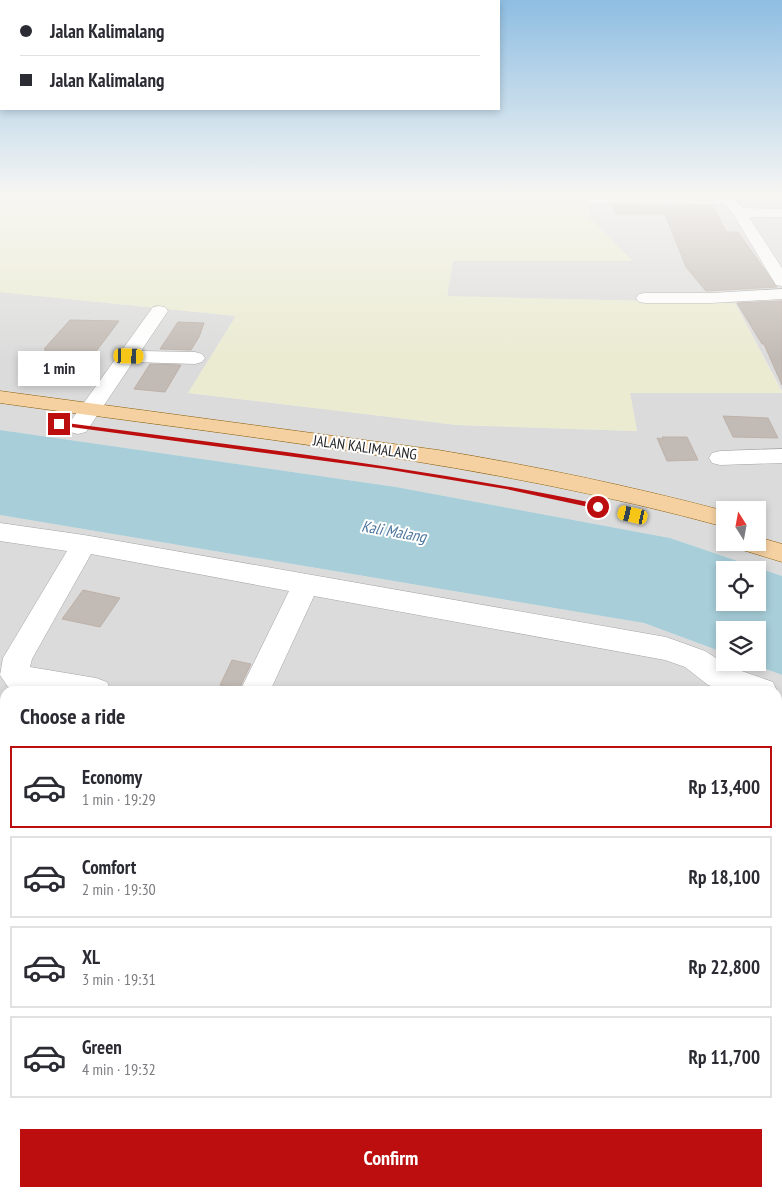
<!DOCTYPE html>
<html lang="en">
<head>
<meta charset="utf-8">
<style>
  body { margin:0; font-family:"PT Sans Narrow",sans-serif; background:#f2f2f3; color:#2b2b33; height:100vh; display:flex; flex-direction:column; font-size:19px; white-space:nowrap }
  * { box-sizing:border-box; margin:0 }
  p { font-size:16px; color:#7c7c81 }
  .icon { flex:none; width:28px; height:28px; fill:none; stroke:currentColor; stroke-width:2; stroke-linecap:round; stroke-linejoin:round }
  .map { position:relative; flex:1; overflow:hidden }
  .details { position:absolute; left:0px; top:686px; width:782px; height:511px; display:flex; flex-direction:column; background:#fff; border-radius:15px 15px 0 0; box-shadow:0 2px 8px #0003 }
  .details>* { flex:none }
  .hud { position:absolute; left:0px; top:0px; width:500px; height:110px; box-shadow:0 2px 8px #0003; display:grid; align-content:center; height:110px; padding:0 20px; background:#fff }
  .needle { width:32px; rotate:349deg }
  .controls { position:absolute; left:716px; top:501px; display:grid; gap:10px }
  .controls a { display:grid; place-items:center; width:50px; height:50px; border-radius:0px; background:#fff; box-shadow:0 2px 8px #0003; font-size:25px }
  .end { position:absolute; width:22px; height:22px; margin:-11px; border:6px solid #bd0e0f; background:#fff; box-shadow:0 0 0 2px #fff }
  .from { border-radius:50% }
  .bubble { position:absolute; height:35px; border-radius:0px; background:#fff; box-shadow:0 2px 8px #0003; font-size:16px; font-weight:700; line-height:35px; text-align:center }
  .car { position:absolute; width:15px; height:30px; margin:-15px -8px; border-radius:6px; box-shadow:0 0 4px 1px #0007; background:linear-gradient(#f5c518 24%,#345 0 40%,#f5c518 0 76%,#345 0 86%,#f5c518 0) }
  .hud b { display:flex; align-items:center; gap:18px; height:48px; font-size:19px }
  .hud b+b { border-top:1px solid #e1e1e2 }
  .hud i { width:12px; height:12px; background:#2b2b33 }
  ul { padding:0; list-style:none }
  li { display:flex; align-items:center; gap:15px; height:82px; margin:0 10px 8px; padding:0 10px; border:2px solid #e1e1e2; border-radius:0px }
  li div { flex:1 }
  li b { display:block; font-size:19px }
  li em { font-style:normal; font-weight:700 }
  li.current { border-color:#bd0e0f }
  li>.icon { width:45px; height:45px; stroke-width:1.5 }
  h2 { padding:0 20px; font-size:22px; line-height:60px }
  .button { display:flex; gap:10px; margin-top:auto; padding:10px 20px }
  .button a { flex:1; height:58px; border-radius:0px; background:#bd0e0f; color:#fff; font-size:20px; font-weight:700; line-height:58px; text-align:center }
  .map>svg:first-child { display:block }
</style>
</head>
<body>
<div class="map">
<svg width="782" height="1197" viewBox="0 0 782 1197">
  <rect width="100%" height="100%" fill="#eeebe4"/>
  <g fill="#dbdbdb" fill-rule="evenodd">
    <polygon points="585,193 782,193 782,391 735,303 447,297 453,261 632,261 590,218"/>
    <path d="M0,292L236,316L188,393L457,425L637,431L630,393H782V576L670,538L396,487L0,430ZM725,510H758V542H725Z"/>
    <polygon points="0,515 644,623 725,653 725,662 750,663 782,675 782,1017 778,1016 778,691 5,691 5,799 0,797"/>
    <polygon points="0,898 5,900 5,1192 778,1192 778,1140 782,1141 782,1197 0,1197"/>
  </g>
  <polygon fill="#eaebd1" points="0,193 585,193 590,218 633,261 453,261 447,296 735,303 782,393 630,393 637,431 457,425 188,393 236,316 0,292"/>
  <polygon fill="#c9e5ad" points="778,1016 782,1017 782,1141 778,1140"/>
  <path fill="#a7ced9" fill-rule="evenodd" d="M0,430L396,487L670,538L782,576V675L750,663L758,662V630H725V653L644,623L0,515ZM725,570H758V602H725Z"/>
  <g fill="#c2bab4" stroke="#beb1a8">
    <polygon points="612,205 713,206 726,232 738,232 777,287 706,291 686,267 665,214 616,214"/>
    <polygon points="782,301 782,385 764,344 762,344 737,303"/>
    <polygon points="70,320 119,321 76,378 25,374 46,349 44,349"/>
    <polygon points="178,322 204,323 199,337 191,350 160,349"/>
    <polygon points="150,364 181,365 165,392 134,389"/>
    <polygon points="723,416 768,418 778,438 733,437"/>
    <polygon points="662,437 687,437 698,460 667,461 657,438 663,439"/>
    <polygon points="83,590 120,598 100,627 62,619"/>
    <polygon points="232,660 251,664 239,689 220,685"/>
  </g>
  <g fill="none" stroke-linecap="round" stroke-linejoin="round">
    <g stroke="#a5a5a5" stroke-width="1">
      <g id="minor">
        <polygon points="716,193 730,193 743,208 782,209 782,217 749,217 782,268 782,286 776,285 733,214 725,204 593,203 588,202 586,199 588,196 593,195 718,196"/>
        <polygon points="782,289 782,299 711,303 645,303 639,302 636,298 639,294 645,293 711,293"/>
        <polygon points="159,306 165,307 168,311 141,351 195,352 202,354 205,358 202,362 195,364 133,362 86,432 78,434 70,432 67,427 70,422 153,307"/>
        <polygon points="782,449 782,463 720,465 712,463 709,458 712,453 720,451"/>
        <polygon points="0,523 84,535 666,637 705,651 730,667 773,682 777,691 726,691 708,685 685,667 665,660 314,596 270,691 240,691 289,591 91,554 32,659 30,667 96,678 107,682 111,691 19,690 8,687 0,675 3,658 67,551 0,541"/>
        <polygon points="0,814 5,816 5,850 0,848"/>
        <polygon points="5,865 5,907 0,909 0,867"/>
        <polygon points="778,1087 782,1088 782,1143 778,1142"/>
      </g>
    </g>
    <g stroke="#8c600b" stroke-width="1">
      <g id="major">
        <path d="M0,391L438,450C535,466 630,486 725,511V527C488,462 243,437 0,403Z"/>
        <polygon points="758,537 782,544 782,562 736,548 732,542 758,542"/>
      </g>
    </g>
    <use href="#minor" fill="#fff" fill-rule="evenodd"/>
    <use href="#major" fill="#f5d1a2" fill-rule="evenodd"/>
  </g>
  <linearGradient id="sky" x2="0" y2="1"><stop stop-color="#8ebee2"/><stop offset="0.54" stop-color="#f7f6f3"/><stop offset="1" stop-color="#f7f6f3" stop-opacity="0"/></linearGradient>
  <rect width="782" height="360" fill="url(#sky)"/>
  <path fill="#bd0e0f" d="M59,422C239,446 420,467 598,504L602,507L598,509L506,489L385,469L56,425L55,424Z"/>
  <g text-anchor="middle" dominant-baseline="central" stroke-width="4" stroke-linejoin="round" paint-order="stroke">
    <g font-size="15" fill="#1e1e1e" stroke="#fff">
      <text transform="translate(365 447) rotate(8)">JALAN KALIMALANG</text>
    </g>
    <g font-size="16" font-style="italic" fill="#4e779f" stroke="#fff">
      <text transform="translate(394 531) rotate(10)">Kali Malang</text>
    </g>
  </g>
</svg>
<div class="controls">
<a><svg class="needle" viewBox="-14 -14 28 28"><path d="M0-13l5 13h-10z" fill="#e53935"/><path d="M0 13l5-13h-10z" fill="#7c7c81"/></svg></a>
<a><svg class="icon" aria-label="locate" viewBox="0 0 24 24"><circle cx="12" cy="12" r="6"/><path d="M12 2v4M12 18v4M2 12h4M18 12h4"/></svg></a>
<a><svg class="icon" aria-label="layers" viewBox="0 0 24 24"><path d="M12 4l9 5-9 5-9-5zM3 14l9 5 9-5"/></svg></a>
</div>
<i class="end from" style="left:598px;top:507px"></i>
<i class="end" style="left:59px;top:424px"></i>
<div class="bubble" style="left:18px;top:351px;width:82px">1 min</div>
<i class="car" style="left:129px;top:356px;rotate:92deg"></i>
<i class="car" style="left:633px;top:515px;rotate:283deg"></i>
<div class="hud">
<b><i class="from"></i>Jalan Kalimalang</b>
<b><i></i>Jalan Kalimalang</b>
</div>
<section class="details">
<h2>Choose a ride</h2>
<ul>
<li class="current"><svg class="icon" aria-label="car" viewBox="0 0 24 24"><path d="M5 17H2v-5l4-1 3-4h7l3 4 3 1v5h-3M9 17h6M6 11h13"/><circle cx="7" cy="17" r="2"/><circle cx="17" cy="17" r="2"/></svg><div><b>Economy</b><p>1 min · 19:29</p></div><em>Rp 13,400</em></li>
<li><svg class="icon" aria-label="car" viewBox="0 0 24 24"><path d="M5 17H2v-5l4-1 3-4h7l3 4 3 1v5h-3M9 17h6M6 11h13"/><circle cx="7" cy="17" r="2"/><circle cx="17" cy="17" r="2"/></svg><div><b>Comfort</b><p>2 min · 19:30</p></div><em>Rp 18,100</em></li>
<li><svg class="icon" aria-label="car" viewBox="0 0 24 24"><path d="M5 17H2v-5l4-1 3-4h7l3 4 3 1v5h-3M9 17h6M6 11h13"/><circle cx="7" cy="17" r="2"/><circle cx="17" cy="17" r="2"/></svg><div><b>XL</b><p>3 min · 19:31</p></div><em>Rp 22,800</em></li>
<li><svg class="icon" aria-label="car" viewBox="0 0 24 24"><path d="M5 17H2v-5l4-1 3-4h7l3 4 3 1v5h-3M9 17h6M6 11h13"/><circle cx="7" cy="17" r="2"/><circle cx="17" cy="17" r="2"/></svg><div><b>Green</b><p>4 min · 19:32</p></div><em>Rp 11,700</em></li>
</ul>
<div class="button"><a>Confirm</a></div>
</section>
</div>
</body>
</html>
